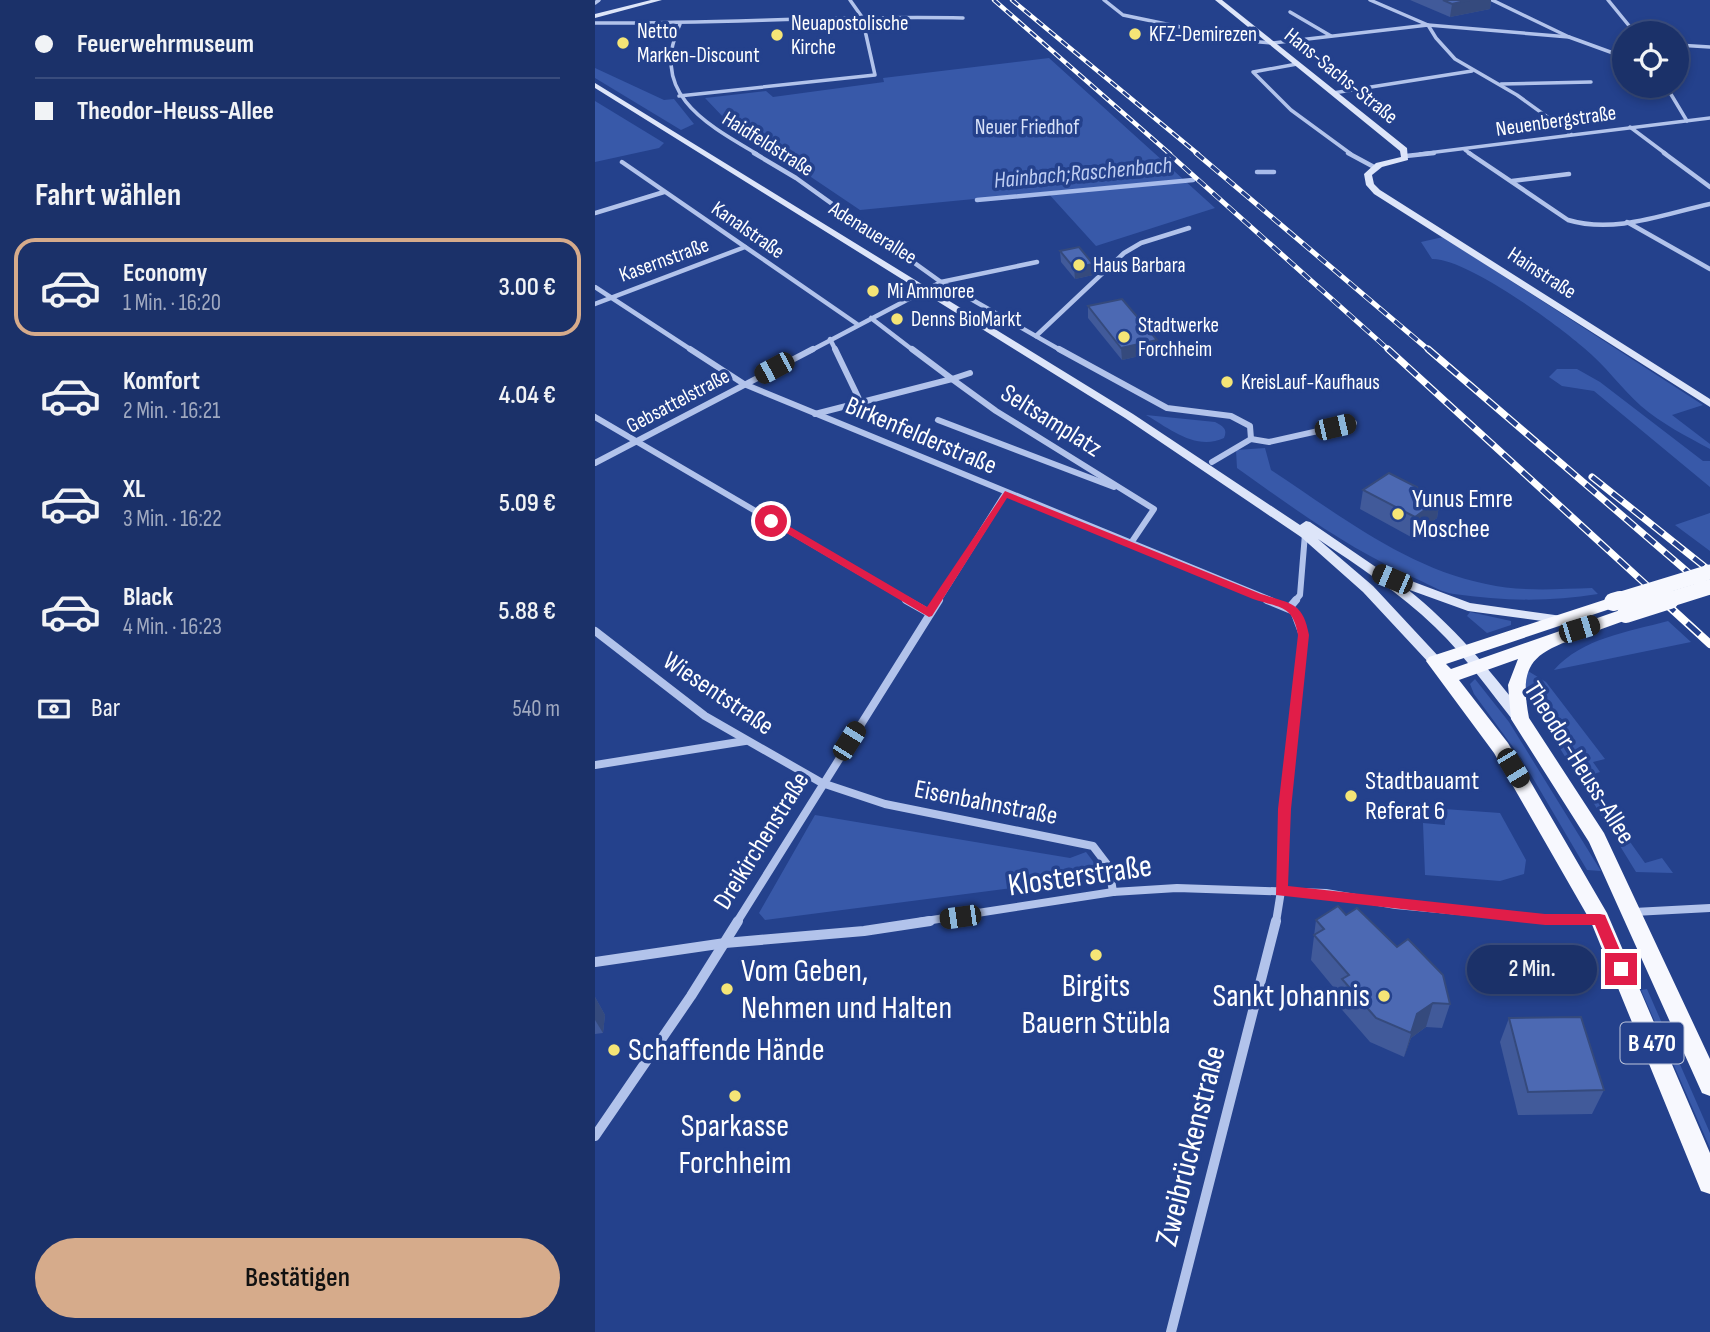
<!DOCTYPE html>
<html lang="de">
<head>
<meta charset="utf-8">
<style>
  body { margin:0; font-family:"Sofia Sans Condensed",sans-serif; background:#24396f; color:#f1f3f6; height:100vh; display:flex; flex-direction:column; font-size:26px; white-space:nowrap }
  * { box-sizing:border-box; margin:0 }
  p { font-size:23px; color:#a0a9c0 }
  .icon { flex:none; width:38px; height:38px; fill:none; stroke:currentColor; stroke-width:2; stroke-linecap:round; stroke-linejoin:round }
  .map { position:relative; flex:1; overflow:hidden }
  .sheet { display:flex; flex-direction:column; background:#1b3169; width:595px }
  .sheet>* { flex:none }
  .banner { display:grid; align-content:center; height:154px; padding:0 35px; background:#1b3169 }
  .tools { position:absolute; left:1017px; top:21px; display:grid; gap:14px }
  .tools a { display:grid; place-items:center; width:77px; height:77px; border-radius:50%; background:#1b3169; box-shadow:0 4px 10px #0003,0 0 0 2px #394c7d; font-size:35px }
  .end { position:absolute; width:32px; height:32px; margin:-16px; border:9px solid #e11d48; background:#fff; box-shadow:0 0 0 4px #fff }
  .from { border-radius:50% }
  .bubble { position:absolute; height:49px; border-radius:24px; background:#1b3169; box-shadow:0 4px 10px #0003,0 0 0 2px #394c7d; font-size:23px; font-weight:600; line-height:49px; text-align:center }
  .car { position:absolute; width:21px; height:42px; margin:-21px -10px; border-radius:9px; box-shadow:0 0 5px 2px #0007; background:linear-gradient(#222 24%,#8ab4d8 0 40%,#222 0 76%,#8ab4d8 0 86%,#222 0) }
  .banner b { display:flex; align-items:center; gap:24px; height:66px; font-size:26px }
  .banner b+b { border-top:2px solid #394c7d }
  .banner i { width:18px; height:18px; background:#f1f3f6 }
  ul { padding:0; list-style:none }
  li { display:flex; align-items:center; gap:21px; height:98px; margin:0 14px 10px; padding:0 21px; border:4px solid transparent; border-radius:21px }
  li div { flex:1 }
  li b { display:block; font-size:26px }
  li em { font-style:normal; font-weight:600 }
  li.current { border-color:#d6ab8b }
  li>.icon { width:63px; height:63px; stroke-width:1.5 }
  h2 { padding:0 35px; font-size:32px; line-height:84px }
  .pay { display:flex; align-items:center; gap:18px; height:77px; padding:0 35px; font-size:26px }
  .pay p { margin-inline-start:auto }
  .button { display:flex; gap:14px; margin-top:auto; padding:14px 35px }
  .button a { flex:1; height:80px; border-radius:42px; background:#d6ab8b; color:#111; font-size:28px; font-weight:600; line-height:80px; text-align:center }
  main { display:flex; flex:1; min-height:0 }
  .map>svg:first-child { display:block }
</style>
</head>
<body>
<main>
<section class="sheet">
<div class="banner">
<b><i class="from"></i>Feuerwehrmuseum</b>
<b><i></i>Theodor-Heuss-Allee</b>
</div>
<h2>Fahrt wählen</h2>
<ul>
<li class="current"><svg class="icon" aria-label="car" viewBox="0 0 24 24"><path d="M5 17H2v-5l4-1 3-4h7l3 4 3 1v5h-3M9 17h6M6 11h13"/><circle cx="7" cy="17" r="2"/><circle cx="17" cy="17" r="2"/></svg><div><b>Economy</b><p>1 Min. · 16:20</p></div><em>3.00 €</em></li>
<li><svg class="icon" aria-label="car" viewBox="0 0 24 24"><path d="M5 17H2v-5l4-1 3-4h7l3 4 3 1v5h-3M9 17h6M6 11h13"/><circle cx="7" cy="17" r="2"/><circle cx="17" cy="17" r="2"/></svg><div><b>Komfort</b><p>2 Min. · 16:21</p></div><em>4.04 €</em></li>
<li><svg class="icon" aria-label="car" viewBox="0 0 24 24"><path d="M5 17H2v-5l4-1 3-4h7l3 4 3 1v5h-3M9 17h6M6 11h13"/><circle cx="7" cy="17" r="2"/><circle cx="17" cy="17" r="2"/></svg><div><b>XL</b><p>3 Min. · 16:22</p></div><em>5.09 €</em></li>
<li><svg class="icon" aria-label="car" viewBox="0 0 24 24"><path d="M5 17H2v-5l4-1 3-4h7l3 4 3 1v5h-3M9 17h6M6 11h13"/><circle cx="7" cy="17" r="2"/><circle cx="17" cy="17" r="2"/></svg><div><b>Black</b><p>4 Min. · 16:23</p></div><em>5.88 €</em></li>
</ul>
<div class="pay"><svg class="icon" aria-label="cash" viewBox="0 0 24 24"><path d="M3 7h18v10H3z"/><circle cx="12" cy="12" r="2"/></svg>Bar<p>540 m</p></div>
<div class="button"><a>Bestätigen</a></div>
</section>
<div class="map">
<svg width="1115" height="1332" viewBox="0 0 1115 1332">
  <rect width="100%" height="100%" fill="#24418c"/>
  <g fill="#3859a9">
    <polygon points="454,58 620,208 501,246 452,192 265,210 130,119 110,98 171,91 178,97 289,82 288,78"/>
    <polygon points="0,68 69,100 79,99 99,124 86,130 0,78"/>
    <polygon points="0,101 69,143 64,148 0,162"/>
    <path d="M848,237L1108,405L1077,415L1115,444V449C1091,436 1067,424 1046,406C1026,388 1010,365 989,348C962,324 871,258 837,259L826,242Z"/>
    <polygon points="962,369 982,369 1005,382 1108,461 1115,461 1115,487 999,391 967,386 954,377"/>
    <path d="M551,415L620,422C628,426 633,429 629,438C601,451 575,429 551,415Z"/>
    <path d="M670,448L676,470C743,514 811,568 891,584C926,592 962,589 997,588L1003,594C954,602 908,601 859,594C848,593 835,585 824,580C758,552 701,510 642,468L641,450Z"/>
    <polygon points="1115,513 1115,551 1080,525"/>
    <polygon points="875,612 916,621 916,625 892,633 872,616"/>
    <path d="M1073,621L1096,642L959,670C987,638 1033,632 1073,621Z"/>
    <polygon points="933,671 951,682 1010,759 998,762 1005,772 989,777 1050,863 1067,858 1078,873 1041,872 934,698 930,687"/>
    <polygon points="880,679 914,722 1006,871 992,870 926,758 879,694 875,684"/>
    <polygon points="849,809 905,813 931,860 929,874 905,881 830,875 828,823 850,825"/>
    <polygon points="220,815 475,858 491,852 503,868 472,881 170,920 164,913"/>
    <polygon points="1052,989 1115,1133 1115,1148 1046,990"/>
  </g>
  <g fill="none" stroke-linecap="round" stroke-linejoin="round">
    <g stroke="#a7bbeb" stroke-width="4.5">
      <polyline points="662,172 679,172"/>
      <polyline points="382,200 598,180"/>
    </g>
    <g stroke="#b2c3eb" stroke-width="3.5">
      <polyline points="509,0 528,15 653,41 678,43 833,25 974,37"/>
      <polyline points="775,0 833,25 841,38 860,59 922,95 976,134"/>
      <polyline points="897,0 974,37 1029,57"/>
      <polyline points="1013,0 1040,33"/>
      <polyline points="0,3 4,0"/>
      <polyline points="695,12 736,36"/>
      <path d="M0,23C123,24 245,15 368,18"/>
      <path d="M85,24C53,93 111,124 162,154"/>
      <polyline points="1082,45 1115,47"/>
      <polyline points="702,64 658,72 696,110 756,154"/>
      <polyline points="906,84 996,82"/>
      <polyline points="1071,86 1092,121"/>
      <polyline points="738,93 877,71"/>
      <polyline points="84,96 280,75 267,17 255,0"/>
      <polyline points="1035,127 1071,154"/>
      <polyline points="870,150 876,154"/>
      <polyline points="825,154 1115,118"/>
    </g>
    <g stroke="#b2c3eb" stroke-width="4.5">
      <polyline points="159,153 201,178 346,282 467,351"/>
      <polyline points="753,153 779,167"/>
      <path d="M874,153L973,220C1020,234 1069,214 1115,204"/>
      <polyline points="1069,153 1115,187"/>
      <polyline points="811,156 839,153"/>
      <polyline points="27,162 262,324"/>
      <polyline points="917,181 974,174"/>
      <polyline points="0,213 69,192"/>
      <polyline points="1032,222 1115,269"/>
      <polyline points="0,287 98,351"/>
      <polyline points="0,304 150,247"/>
      <polyline points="276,318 319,351"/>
      <polyline points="441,336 529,253 546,243 594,228"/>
      <polyline points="235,339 241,351"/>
      <polyline points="215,351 346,282 442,262"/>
    </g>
    <g stroke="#b2c3eb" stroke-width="6">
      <polyline points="95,349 149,384 678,601"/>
      <polyline points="240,349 265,401"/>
      <polyline points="464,349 572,408 636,416 655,426 656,439"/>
      <polyline points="357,379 401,411 559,509 536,543"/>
      <polyline points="357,379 375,373"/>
      <polyline points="220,414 357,379 317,349"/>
      <polyline points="0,417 314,601"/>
      <polyline points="343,420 519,487"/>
      <polyline points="617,462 656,439 674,442 759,423"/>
      <polyline points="0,463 218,349"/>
      <polyline points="343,601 410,494"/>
      <polyline points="700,601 705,595 710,534"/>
    </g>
    <g stroke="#b2c3eb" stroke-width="8">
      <polyline points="311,600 334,613"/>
      <polyline points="672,600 699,611 708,635 689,809 686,891 681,922"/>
      <polyline points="695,607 701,600"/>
      <polyline points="0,631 110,716 227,783 290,804 498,846 514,867 518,892"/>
      <polyline points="0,765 150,741"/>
      <polyline points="1039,912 1115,908"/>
      <polyline points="142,922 344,600"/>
      <polyline points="324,922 518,892 582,888 731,893 801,905 950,919 1004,919"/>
    </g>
    <g stroke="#b2c3eb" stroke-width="10">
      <polyline points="0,962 130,943 269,931 335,921"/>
      <polyline points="0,1136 96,996 143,921"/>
      <polyline points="576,1332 681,921"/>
    </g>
    <g fill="#dde5f9" fill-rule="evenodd">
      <polygon points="56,0 67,0 0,18 0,14"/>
      <polygon points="620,0 627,0 812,148 813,160 787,167 777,175 779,184 785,190 1115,399 1115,407 779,194 771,185 769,174 781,163 806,157 805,151"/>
      <path d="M0,83L538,414L705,525L711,521L715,522L794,576H803L875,603L967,616L969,619L967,622L962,623L873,611L812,589C858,625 894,669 930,715L932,719L930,723H920C894,690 870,656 840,627C805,593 763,566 723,539L778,586L845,658L847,661L845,664H835L768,592L706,537L530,418L0,88Z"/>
    </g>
    <path fill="#f7f8fe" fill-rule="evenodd" d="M1018,597L1026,602L1024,606L851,664L856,669L1031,608L1039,614L1037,618C1018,625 998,632 979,639C933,655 925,669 934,718L1009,833L1115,1059V1096L1107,1093L994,842L916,719L913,685L923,659L864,680L913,743L1012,913L1115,1153V1194L1106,1191L996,922L899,753L831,661L834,657Z"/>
    <g stroke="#fff" stroke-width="4.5">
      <g id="rail-far3">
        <polyline points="399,0 575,154"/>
        <polyline points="417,0 603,154"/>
      </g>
    </g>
    <g stroke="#fff" stroke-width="5">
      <g id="rail-far2">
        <polyline points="573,153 795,351"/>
        <polyline points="601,153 835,351"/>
      </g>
    </g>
    <g stroke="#fff" stroke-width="7">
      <g id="rail-far1">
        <polyline points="793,349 1069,601"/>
        <polyline points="833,349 1115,591"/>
        <polyline points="997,477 1115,571"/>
      </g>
    </g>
    <g stroke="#fff" stroke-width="8">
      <polyline id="rail" points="1067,600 1115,644"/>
    </g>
    <use href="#rail-far3" stroke="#24418c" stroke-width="2.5" stroke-dasharray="8" stroke-linecap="butt"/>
    <use href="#rail-far2" stroke="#24418c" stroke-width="3.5" stroke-dasharray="10" stroke-linecap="butt"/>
    <use href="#rail-far1" stroke="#24418c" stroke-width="4.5" stroke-dasharray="13" stroke-linecap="butt"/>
    <use href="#rail" stroke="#24418c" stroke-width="5" stroke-dasharray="17" stroke-linecap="butt"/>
    <g stroke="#f7f8fe" stroke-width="15">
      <polyline points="1020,601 1115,572"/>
      <polyline points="1070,601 1115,587"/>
    </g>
    <g stroke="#f7f8fe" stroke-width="18">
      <polyline points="1018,602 1025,600"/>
      <polyline points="1031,614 1075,600"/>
    </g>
  </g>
  <g fill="#415a9a">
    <polygon points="815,0 896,0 895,9 855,17"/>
    <polygon points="465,251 498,264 498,275 480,279 466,262"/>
    <polygon points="493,306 562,340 562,352 527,360 493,318"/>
    <polygon points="768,490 845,499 842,518 816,537 765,509"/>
    <polygon points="751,915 855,1004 847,1028 831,1027 816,1038 809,1057 775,1042 742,1004 744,994 716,960 721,920"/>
    <polygon points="0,997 10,1015 8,1033 0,1034"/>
    <polygon points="914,1018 1009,1090 997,1114 923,1115 905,1042"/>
  </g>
  <g fill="#354a7d">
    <polygon points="874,0 896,0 895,9 855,17 857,4"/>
    <polygon points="498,264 498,275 480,279 479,268"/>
    <polygon points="562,340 562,352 527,360 526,348"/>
    <polygon points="845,499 842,518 816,537 820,517"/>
    <polygon points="0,997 10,1015 8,1033 0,1020"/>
    <polygon points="838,1003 831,1027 816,1038 809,1057 822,1014"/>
  </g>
  <g fill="#4c69b3" stroke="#354a7d" stroke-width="2">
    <polygon points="848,0 874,0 857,4"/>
    <polygon points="484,247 498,264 479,268 465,251"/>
    <polygon points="527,299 562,340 526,348 493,306"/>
    <polygon points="794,473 845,499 820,517 768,490"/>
    <polygon points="743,906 751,915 762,908 802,947 813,939 848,975 855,1004 838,1003 822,1014 816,1033 781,1018 747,979 754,975 719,935 729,929 721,920"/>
    <polygon points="986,1017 1009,1090 933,1092 914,1018"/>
  </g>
  <path fill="#e11d48" d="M410,491L666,594C696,604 708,602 714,635L696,809L693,886L950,914H1005L1010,915L1033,969L1031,973H1020L1000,925H950L681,895L683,809L703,635C698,605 685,608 658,599L412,498L337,616L334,617L171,521L180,518L332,607Z"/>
  <g fill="#f5e576" stroke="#24418c" stroke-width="2.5">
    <circle cx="540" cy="34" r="7"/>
    <circle cx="182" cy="35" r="7"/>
    <circle cx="28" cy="43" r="7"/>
    <circle cx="484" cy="265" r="7"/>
    <circle cx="278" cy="291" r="7"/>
    <circle cx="302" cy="319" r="7"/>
    <circle cx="529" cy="337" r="7"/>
    <circle cx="632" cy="382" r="7"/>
    <circle cx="803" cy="514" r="7"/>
    <circle cx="756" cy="796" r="7"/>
    <circle cx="501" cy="955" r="7"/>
    <circle cx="132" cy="989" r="7"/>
    <circle cx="789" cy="996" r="7"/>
    <circle cx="19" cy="1050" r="7"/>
    <circle cx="140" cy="1096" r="7"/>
  </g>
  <g text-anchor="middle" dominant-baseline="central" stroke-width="7" stroke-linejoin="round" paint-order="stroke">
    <g font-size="21" fill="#fff" stroke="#24418c" text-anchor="start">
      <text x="196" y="23">Neuapostolische<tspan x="196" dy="24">Kirche</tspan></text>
      <text x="42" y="31">Netto<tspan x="42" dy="24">Marken-Discount</tspan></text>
      <text x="554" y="34">KFZ-Demirezen</text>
      <text x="498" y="265">Haus Barbara</text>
      <text x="292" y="291">Mi Ammoree</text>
      <text x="316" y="319">Denns BioMarkt</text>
      <text x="543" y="325">Stadtwerke<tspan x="543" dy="24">Forchheim</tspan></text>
      <text x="646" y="382">KreisLauf-Kaufhaus</text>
    </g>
    <g font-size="21" fill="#fff" stroke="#24418c">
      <text transform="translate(746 76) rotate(39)">Hans-Sachs-Straße</text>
      <text transform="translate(961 121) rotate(-8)">Neuenbergstraße</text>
      <text transform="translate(173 144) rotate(32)">Haidfeldstraße</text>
      <text transform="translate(153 230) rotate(35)">Kanalstraße</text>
      <text transform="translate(278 233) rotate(32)">Adenauerallee</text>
      <text transform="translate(69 260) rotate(-20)">Kasernstraße</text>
      <text transform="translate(947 273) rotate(33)">Hainstraße</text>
      <text transform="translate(83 401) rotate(-28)">Gebsattelstraße</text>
    </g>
    <g font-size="21" fill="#d7e1f8" stroke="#24418c">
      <text x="432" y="127">Neuer Friedhof</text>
    </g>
    <g font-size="23" font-style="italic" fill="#becdf2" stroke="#24418c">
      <text transform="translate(488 173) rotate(-5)">Hainbach;Raschenbach</text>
    </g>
    <rect fill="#24418c" stroke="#bdc6dc" stroke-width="2" x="1025.5" y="1022.5" width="63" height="41" rx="5"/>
    <g font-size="24" font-weight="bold" fill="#fff">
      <text x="1057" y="1043">B 470</text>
    </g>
    <g font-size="26" fill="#fff" stroke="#24418c">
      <text transform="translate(456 421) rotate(32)">Seltsamplatz</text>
      <text transform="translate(326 436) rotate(23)">Birkenfelderstraße</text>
      <text transform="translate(123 694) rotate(34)">Wiesentstraße</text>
      <text transform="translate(984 763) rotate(58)">Theodor-Heuss-Allee</text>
      <text transform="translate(391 803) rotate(11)">Eisenbahnstraße</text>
      <text transform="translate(167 841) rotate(-58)">Dreikirchenstraße</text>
    </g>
    <g font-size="26" fill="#fff" stroke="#24418c" text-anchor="start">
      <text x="817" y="499">Yunus Emre<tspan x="817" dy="30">Moschee</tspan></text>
      <text x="770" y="781">Stadtbauamt<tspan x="770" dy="30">Referat 6</tspan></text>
    </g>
    <g font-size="32" fill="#fff" stroke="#24418c">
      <text transform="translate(485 876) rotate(-8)">Klosterstraße</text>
      <text transform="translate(596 1146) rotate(-76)">Zweibrückenstraße</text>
    </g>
    <g font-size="32" fill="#fff" stroke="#24418c" text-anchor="start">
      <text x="146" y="971">Vom Geben,<tspan x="146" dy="37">Nehmen und Halten</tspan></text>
      <text x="501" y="986" text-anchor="middle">Birgits<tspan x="501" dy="37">Bauern Stübla</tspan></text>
      <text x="775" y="996" text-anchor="end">Sankt Johannis</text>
      <text x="33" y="1050">Schaffende Hände</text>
      <text x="140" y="1126" text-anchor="middle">Sparkasse<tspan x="140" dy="37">Forchheim</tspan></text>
    </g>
  </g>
</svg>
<div class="tools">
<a><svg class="icon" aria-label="locate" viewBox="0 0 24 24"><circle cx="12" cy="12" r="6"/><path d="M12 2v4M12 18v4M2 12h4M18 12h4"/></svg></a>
</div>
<i class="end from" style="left:176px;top:521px"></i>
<i class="end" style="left:1026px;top:969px"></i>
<div class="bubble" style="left:872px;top:945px;width:130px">2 Min.</div>
<i class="car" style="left:179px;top:368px;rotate:242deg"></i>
<i class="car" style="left:740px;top:427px;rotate:77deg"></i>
<i class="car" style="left:797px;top:579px;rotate:293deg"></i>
<i class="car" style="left:984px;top:629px;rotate:73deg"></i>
<i class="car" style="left:254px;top:741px;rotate:32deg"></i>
<i class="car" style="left:918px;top:768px;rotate:149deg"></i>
<i class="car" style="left:365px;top:917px;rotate:262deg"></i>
</div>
</main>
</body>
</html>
